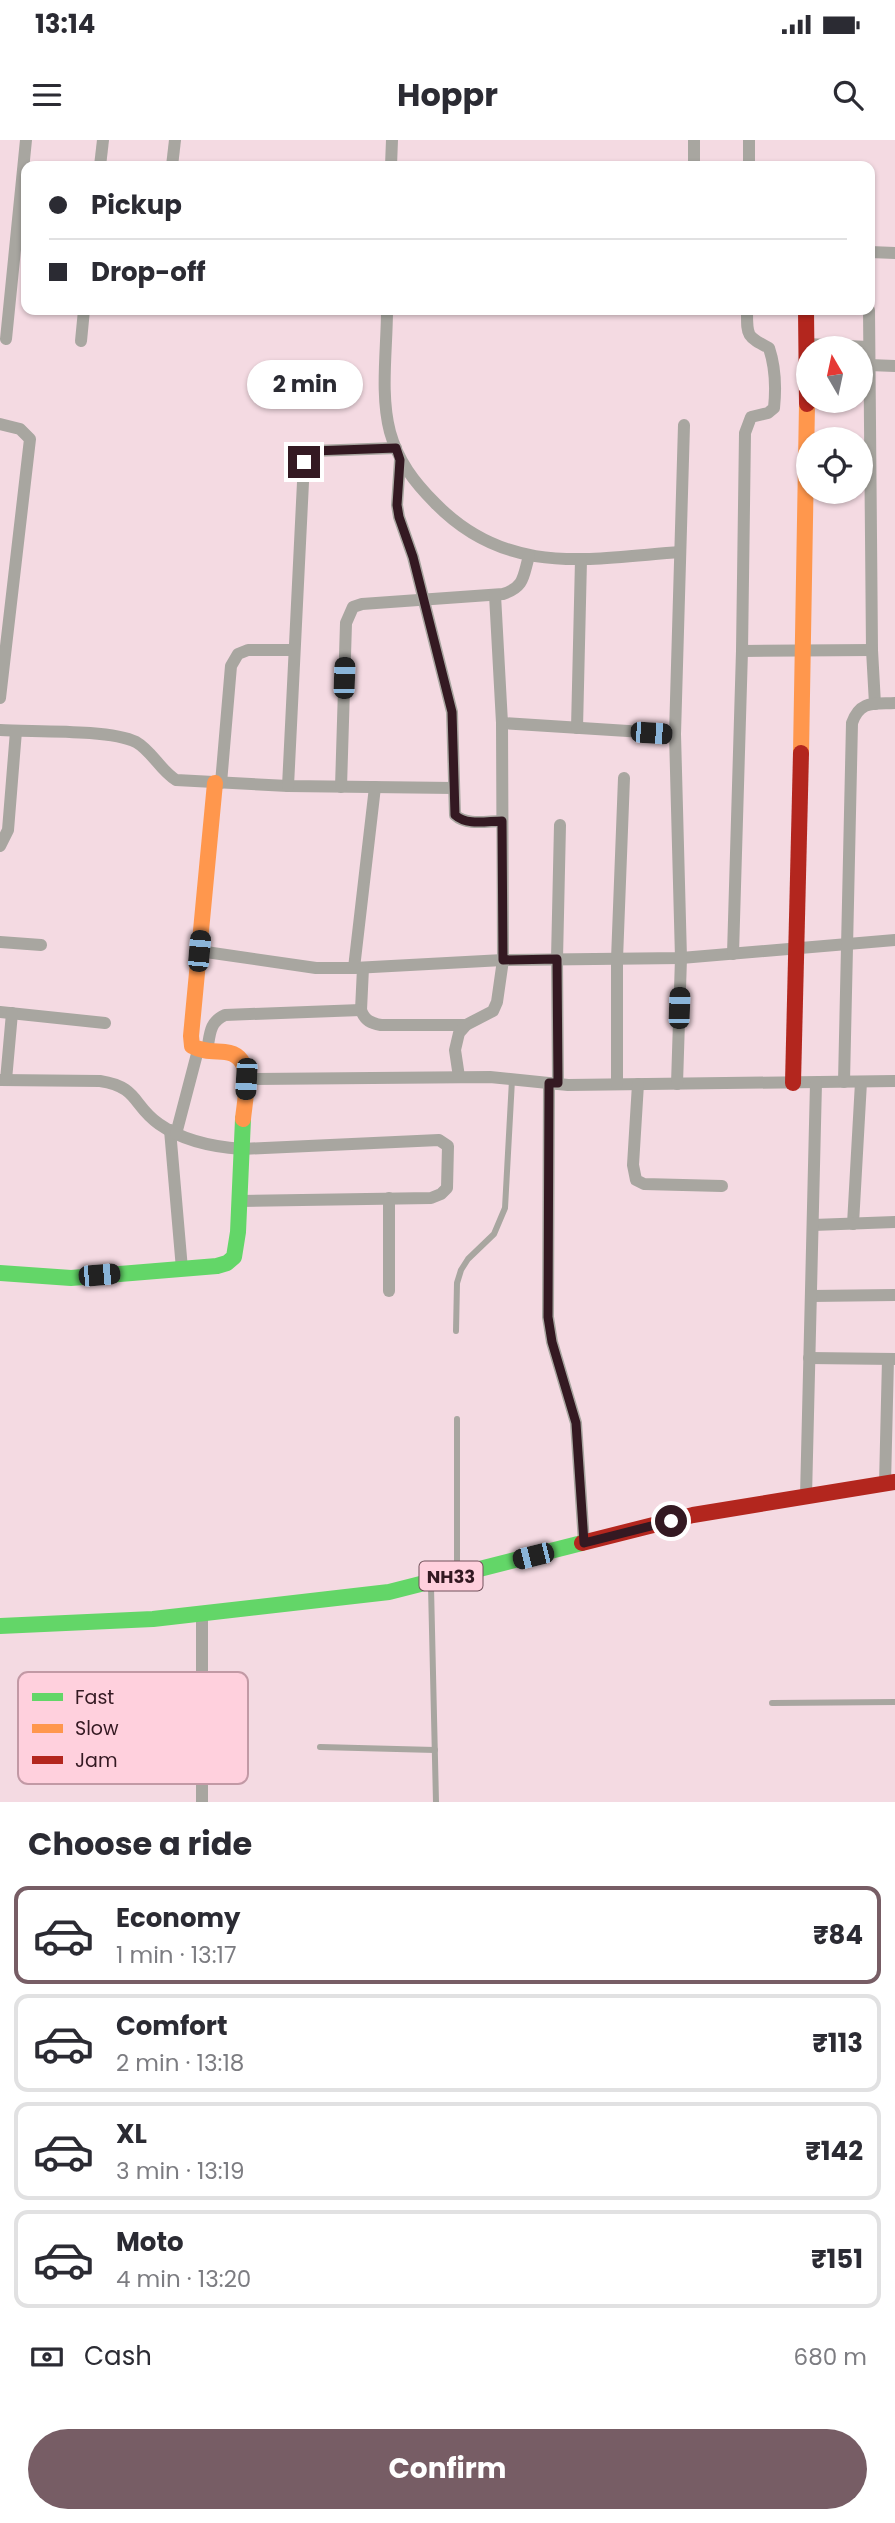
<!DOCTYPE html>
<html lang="en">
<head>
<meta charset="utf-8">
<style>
  body { margin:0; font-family:Poppins,sans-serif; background:#f2f2f3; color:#2b2b33; height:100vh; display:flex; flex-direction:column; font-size:26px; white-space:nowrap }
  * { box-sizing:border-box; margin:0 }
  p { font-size:23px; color:#7c7c81 }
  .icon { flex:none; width:38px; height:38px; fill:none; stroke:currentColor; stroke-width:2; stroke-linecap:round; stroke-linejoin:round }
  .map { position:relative; height:1662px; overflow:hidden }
  .drawer { display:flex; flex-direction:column; background:#fff; flex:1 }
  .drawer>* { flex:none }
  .top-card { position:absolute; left:21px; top:21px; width:854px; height:154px; border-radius:14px; box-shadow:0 2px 5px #0004; display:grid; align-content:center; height:154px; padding:0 28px; background:#fff }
  .needle { width:46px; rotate:351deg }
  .buttons { position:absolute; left:796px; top:196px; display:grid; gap:14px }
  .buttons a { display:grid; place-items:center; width:77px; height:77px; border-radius:50%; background:#fff; box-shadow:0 2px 5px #0004; font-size:35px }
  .end { position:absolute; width:32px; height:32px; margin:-16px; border:9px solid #341922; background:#fff; box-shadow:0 0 0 4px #fff }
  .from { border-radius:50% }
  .bubble { position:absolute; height:49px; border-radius:24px; background:#fff; box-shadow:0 2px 5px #0004; font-size:23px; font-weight:700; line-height:49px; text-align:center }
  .car { position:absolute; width:21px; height:42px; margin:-21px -10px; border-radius:9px; box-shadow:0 0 5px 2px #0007; background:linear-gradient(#222 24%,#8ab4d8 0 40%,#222 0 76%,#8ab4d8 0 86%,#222 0) }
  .top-card b { display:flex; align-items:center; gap:24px; height:66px; font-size:26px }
  .top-card b+b { border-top:2px solid #e1e1e2 }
  .top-card i { width:18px; height:18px; background:#2b2b33 }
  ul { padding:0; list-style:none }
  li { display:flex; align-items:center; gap:21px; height:98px; margin:0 14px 10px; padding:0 14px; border:4px solid #e1e1e2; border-radius:14px }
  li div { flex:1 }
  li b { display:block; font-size:26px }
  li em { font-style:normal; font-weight:700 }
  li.current { border-color:#775d65 }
  li>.icon { width:63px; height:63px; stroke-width:1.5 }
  h2 { padding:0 28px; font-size:32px; line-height:84px }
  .pay { display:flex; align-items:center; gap:18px; height:77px; padding:0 28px; font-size:26px }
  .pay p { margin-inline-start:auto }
  .cta { display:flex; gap:14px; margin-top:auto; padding:14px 28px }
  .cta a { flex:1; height:80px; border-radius:42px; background:#775d65; color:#fff; font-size:28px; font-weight:700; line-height:80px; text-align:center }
  .status { display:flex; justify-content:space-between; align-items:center; height:49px; padding:0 35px; background:#fff; direction:ltr }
  .status svg { height:19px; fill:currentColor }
  header { display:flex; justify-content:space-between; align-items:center; height:91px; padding:0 28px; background:#fff; font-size:32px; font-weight:700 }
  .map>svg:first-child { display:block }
</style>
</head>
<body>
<div class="status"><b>13:14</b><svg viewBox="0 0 49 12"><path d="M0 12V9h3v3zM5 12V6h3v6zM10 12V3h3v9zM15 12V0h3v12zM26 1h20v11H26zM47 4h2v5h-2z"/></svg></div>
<header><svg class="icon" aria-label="menu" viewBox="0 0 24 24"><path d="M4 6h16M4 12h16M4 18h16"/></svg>Hoppr<svg class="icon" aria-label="search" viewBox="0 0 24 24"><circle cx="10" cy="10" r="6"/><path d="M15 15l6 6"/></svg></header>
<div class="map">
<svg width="895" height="1662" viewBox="0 0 895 1662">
  <rect width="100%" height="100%" fill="#f4dae2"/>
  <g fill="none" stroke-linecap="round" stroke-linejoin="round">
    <g stroke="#a8a6a0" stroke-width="6">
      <polyline points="456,1191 457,1143 461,1130 468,1119 494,1094 505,1068 512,940"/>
      <polyline points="457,1429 457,1279"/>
      <polyline points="431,1447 436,1662"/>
      <polyline points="772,1563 895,1562"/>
      <polyline points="320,1607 435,1610"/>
    </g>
    <g stroke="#a8a6a0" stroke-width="12">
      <polyline points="694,0 694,26"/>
      <polyline points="100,26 103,0"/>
      <polyline points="172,26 175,0"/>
      <polyline points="391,26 392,0"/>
      <polyline points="749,26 749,0"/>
      <polyline points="870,112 895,113"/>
      <path d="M387,170C387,209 380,254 390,292C398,321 414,342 435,363C507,437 587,419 680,412"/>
      <polyline points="869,170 872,510 875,564"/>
      <polyline points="6,199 26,0"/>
      <polyline points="81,201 84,170"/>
      <polyline points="807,204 868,207"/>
      <polyline points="869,225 895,226"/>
      <polyline points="0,284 20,289 30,299 0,558"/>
      <path d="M400,320L397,365L399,377L413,417L452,572L455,675C467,686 487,681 502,681"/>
      <polyline points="742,511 872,510"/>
      <polyline points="502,583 675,594"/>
      <polyline points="577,588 581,420"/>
      <path d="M0,590C33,592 109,589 136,602C152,611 160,630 176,640L288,646L454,648"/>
      <polyline points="221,643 231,526 238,514 248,510 294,510"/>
      <polyline points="288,646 304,322 307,315 313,311 396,308"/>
      <path d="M341,647L346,483L353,467L362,464L503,454C525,447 523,436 529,416"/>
      <polyline points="0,706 8,690 16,591"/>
      <polyline points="0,802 41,805"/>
      <polyline points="199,811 316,828 354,828 503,820 681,818 895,800"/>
      <path d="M733,814L742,511L745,293L751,277L768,273L774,268C776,249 775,226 769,208C746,196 747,196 747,170"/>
      <polyline points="354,828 375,647"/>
      <path d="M363,828L361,870C365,881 371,883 381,885H466"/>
      <polyline points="0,872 105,883"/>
      <path d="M207,911C210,895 209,882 225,875L361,870"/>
      <polyline points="459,937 455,910 459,893 466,885 493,871 497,862 503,820 502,583 495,455"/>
      <polyline points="246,939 490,937 568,945 895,941"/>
      <path d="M0,940L100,941C139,947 132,965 159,984C183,1001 214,1007 242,1009L439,1000L448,1006L447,1048L441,1054L431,1058L239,1061"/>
      <polyline points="6,940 12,873"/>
      <path d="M844,942L852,583C860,560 874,564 895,563"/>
      <polyline points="549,943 548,1177 552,1202 576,1283 584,1403"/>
      <polyline points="558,944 557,819 560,685"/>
      <polyline points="617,944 617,819 624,638"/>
      <polyline points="638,944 633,1025 636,1040 644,1044 722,1046"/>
      <polyline points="677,944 681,818 675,594 684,285"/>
      <polyline points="170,990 182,1129"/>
      <polyline points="176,994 198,910"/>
      <polyline points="853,1084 861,942"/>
      <polyline points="813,1085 895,1082"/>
      <polyline points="389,1151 389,1058"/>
      <polyline points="811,1156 895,1155"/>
      <polyline points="809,1218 895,1219"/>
      <polyline points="885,1344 888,1219"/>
      <polyline points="806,1357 816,943"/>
      <polyline points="202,1473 202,1662"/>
    </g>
    <g stroke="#63d668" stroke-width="16">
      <polyline points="0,1133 71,1138 217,1126 227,1123 234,1117 238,1092 243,979"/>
      <polyline points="0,1486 153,1479 389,1452 582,1403"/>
    </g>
    <g stroke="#ff974d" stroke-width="16">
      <polyline points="801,613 807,264"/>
      <path d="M215,643L191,896L192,906C203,912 213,911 225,912C256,915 245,957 243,979"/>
    </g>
    <g stroke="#b3261e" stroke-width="16">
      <polyline points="806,170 807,264"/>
      <polyline points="793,943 801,613"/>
      <polyline points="582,1403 693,1375 895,1342"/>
    </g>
  </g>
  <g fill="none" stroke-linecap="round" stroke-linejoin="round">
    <path stroke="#341922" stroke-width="9" d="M304,322L307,315L313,311L396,308L400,320L397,365L399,377L413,417L452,572L455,675C467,686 487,681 502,681L503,820L557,819L558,943H549L548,1177L552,1202L576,1283L584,1403L671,1381"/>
  </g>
  <g text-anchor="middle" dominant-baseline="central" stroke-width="7" stroke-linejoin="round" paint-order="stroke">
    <rect fill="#ffd0dd" stroke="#71505a" stroke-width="2" x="419.5" y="1421.5" width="63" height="29" rx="5"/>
    <g font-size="18" font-weight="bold" fill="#341922">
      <text x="451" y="1436">NH33</text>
    </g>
  </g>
  <rect x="18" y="1532" width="230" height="112" rx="10" fill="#ffd0dd" stroke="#c299a5" stroke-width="2"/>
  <rect x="32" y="1553" width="31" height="8" fill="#63d668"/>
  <rect x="32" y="1584" width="31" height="9" fill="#ff974d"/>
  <rect x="32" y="1616" width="31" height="8" fill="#b3261e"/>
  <g font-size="19" fill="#341922">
    <text x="75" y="1564">Fast</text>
    <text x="75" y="1595">Slow</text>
    <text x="75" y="1627">Jam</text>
  </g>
</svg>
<div class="buttons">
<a><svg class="needle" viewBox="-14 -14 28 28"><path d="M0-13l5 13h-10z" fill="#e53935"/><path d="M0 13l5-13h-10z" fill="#7c7c81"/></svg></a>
<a><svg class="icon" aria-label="locate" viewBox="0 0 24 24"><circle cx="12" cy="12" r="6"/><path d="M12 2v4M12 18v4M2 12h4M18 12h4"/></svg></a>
</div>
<i class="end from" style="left:671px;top:1381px"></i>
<i class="end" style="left:304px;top:322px"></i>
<div class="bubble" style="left:247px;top:220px;width:116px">2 min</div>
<i class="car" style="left:344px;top:538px;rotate:2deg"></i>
<i class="car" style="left:651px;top:593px;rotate:94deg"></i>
<i class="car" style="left:199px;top:811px;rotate:5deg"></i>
<i class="car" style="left:679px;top:868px;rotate:2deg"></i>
<i class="car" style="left:246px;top:939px;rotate:183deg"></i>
<i class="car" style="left:99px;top:1135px;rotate:85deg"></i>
<i class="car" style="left:533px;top:1416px;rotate:256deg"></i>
<div class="top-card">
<b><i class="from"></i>Pickup</b>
<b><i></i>Drop-off</b>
</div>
</div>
<section class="drawer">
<h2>Choose a ride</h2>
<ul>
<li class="current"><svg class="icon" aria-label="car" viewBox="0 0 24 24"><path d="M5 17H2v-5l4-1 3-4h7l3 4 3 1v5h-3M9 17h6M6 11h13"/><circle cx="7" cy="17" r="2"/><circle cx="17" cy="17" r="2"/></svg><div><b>Economy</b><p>1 min · 13:17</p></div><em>₹84</em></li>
<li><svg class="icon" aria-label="car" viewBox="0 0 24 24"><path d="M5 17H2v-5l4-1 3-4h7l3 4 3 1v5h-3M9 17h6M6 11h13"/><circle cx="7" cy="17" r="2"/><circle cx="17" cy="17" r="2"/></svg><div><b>Comfort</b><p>2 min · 13:18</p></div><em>₹113</em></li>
<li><svg class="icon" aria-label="car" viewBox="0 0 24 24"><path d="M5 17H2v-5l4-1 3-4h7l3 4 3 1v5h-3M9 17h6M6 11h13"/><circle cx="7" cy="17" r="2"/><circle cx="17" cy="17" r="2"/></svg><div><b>XL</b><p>3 min · 13:19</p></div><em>₹142</em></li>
<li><svg class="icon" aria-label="car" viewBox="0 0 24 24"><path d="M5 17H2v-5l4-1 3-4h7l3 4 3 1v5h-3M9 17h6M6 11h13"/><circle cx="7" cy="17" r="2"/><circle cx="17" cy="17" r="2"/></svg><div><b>Moto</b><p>4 min · 13:20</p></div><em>₹151</em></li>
</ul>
<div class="pay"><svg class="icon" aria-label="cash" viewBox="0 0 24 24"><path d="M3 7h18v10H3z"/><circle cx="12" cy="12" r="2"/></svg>Cash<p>680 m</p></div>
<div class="cta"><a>Confirm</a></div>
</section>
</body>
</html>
